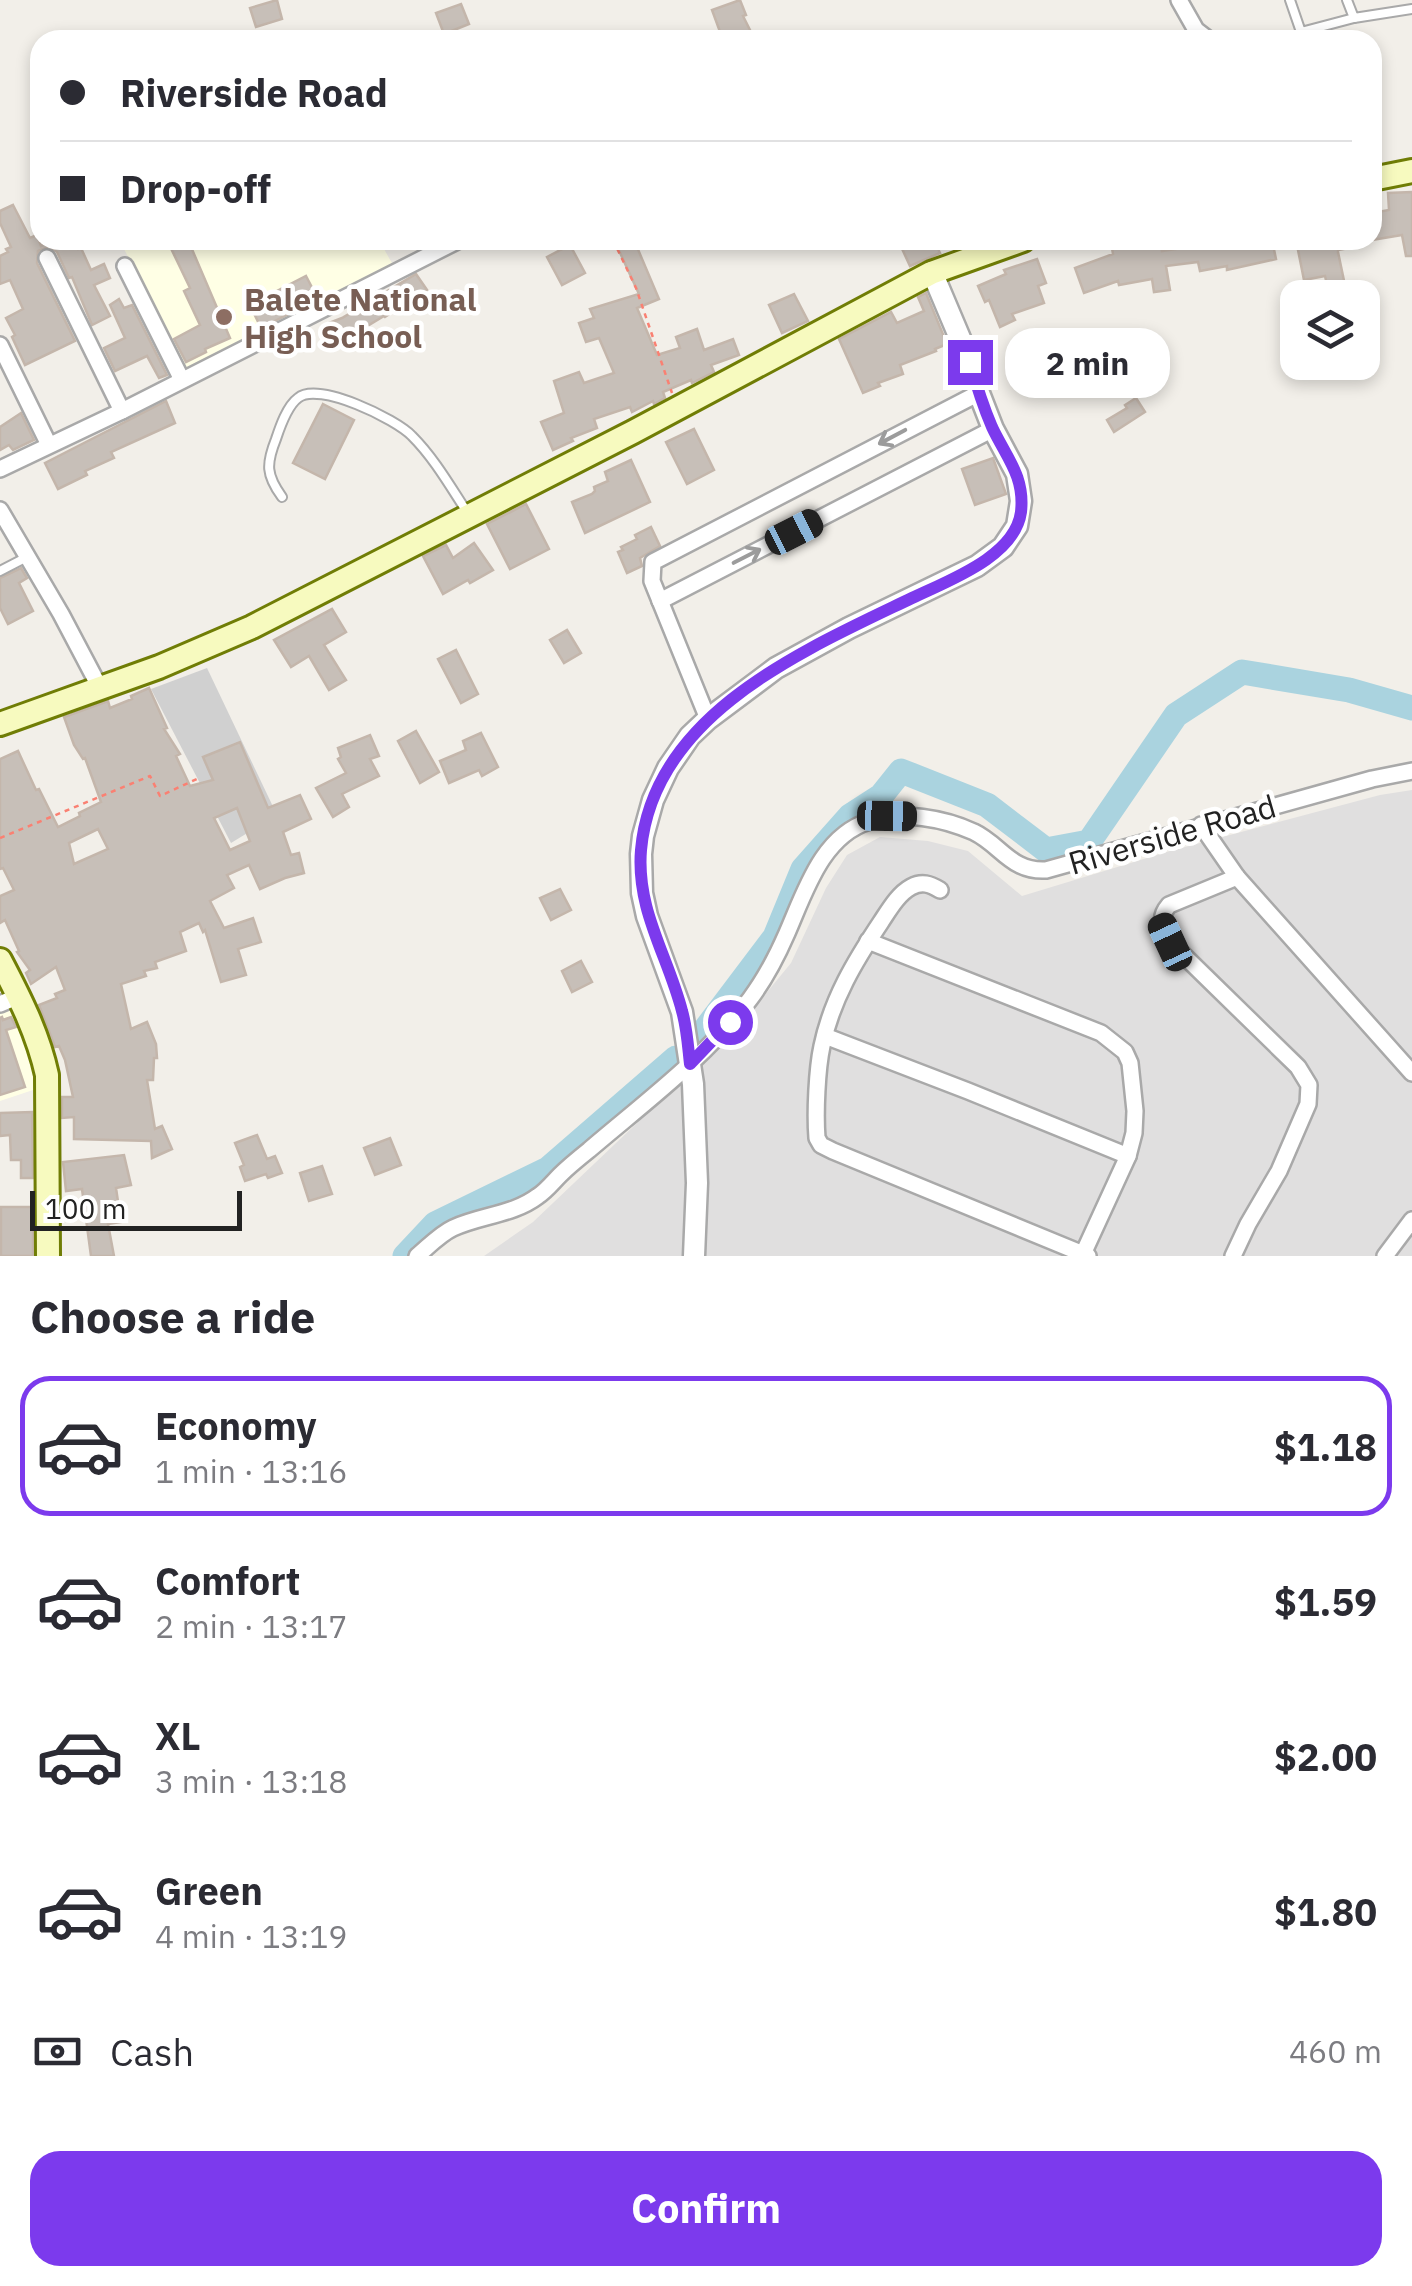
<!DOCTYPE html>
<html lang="en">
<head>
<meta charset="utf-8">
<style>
  body { margin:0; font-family:"IBM Plex Sans",sans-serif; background:#f7f7f7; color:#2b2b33; height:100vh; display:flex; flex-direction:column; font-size:38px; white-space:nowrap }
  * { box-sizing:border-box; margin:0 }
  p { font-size:32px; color:#7c7c81 }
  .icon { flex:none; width:55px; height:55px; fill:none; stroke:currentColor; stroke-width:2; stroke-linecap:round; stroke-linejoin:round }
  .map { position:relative; height:1256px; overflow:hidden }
  .panel { display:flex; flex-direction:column; background:#fff; flex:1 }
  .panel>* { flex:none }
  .guide { position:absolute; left:30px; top:30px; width:1352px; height:220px; border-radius:30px; box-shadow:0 5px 15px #0003; display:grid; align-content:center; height:220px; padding:0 30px; background:#fff }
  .fabs { position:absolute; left:1280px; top:280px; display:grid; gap:20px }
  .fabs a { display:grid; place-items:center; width:100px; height:100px; border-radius:20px; background:#fff; box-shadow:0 5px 15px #0003; font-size:50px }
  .scale { position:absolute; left:30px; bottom:25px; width:212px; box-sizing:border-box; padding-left:10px; border:5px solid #222; border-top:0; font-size:28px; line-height:35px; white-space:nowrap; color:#222; -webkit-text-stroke:8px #fff; paint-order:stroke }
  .end { position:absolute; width:45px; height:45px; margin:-22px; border:12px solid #7c3aed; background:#fff; box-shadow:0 0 0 5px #fff }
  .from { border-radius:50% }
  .bubble { position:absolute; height:70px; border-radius:30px; background:#fff; box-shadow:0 5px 15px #0003; font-size:32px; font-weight:700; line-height:70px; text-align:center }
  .car { position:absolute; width:30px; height:60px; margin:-30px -15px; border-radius:12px; box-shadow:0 0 8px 2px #0007; background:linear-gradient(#222 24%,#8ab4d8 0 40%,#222 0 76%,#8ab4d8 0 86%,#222 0) }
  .guide b { display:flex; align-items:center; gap:35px; height:95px; font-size:38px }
  .guide b+b { border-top:2px solid #e1e1e2 }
  .guide i { width:25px; height:25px; background:#2b2b33 }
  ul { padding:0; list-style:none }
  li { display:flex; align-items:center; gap:30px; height:140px; margin:0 20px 15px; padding:0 10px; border:5px solid transparent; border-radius:30px }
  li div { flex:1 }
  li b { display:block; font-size:38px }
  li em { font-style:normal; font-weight:700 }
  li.current { border-color:#7c3aed }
  li>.icon { width:90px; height:90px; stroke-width:1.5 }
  h2 { padding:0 30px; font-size:45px; line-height:120px }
  .pay { display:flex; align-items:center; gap:25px; height:110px; padding:0 30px; font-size:38px }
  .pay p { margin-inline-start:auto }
  .button { display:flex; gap:20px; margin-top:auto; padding:20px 30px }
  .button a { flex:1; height:115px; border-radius:30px; background:#7c3aed; color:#fff; font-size:40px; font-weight:700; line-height:115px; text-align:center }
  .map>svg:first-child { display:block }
</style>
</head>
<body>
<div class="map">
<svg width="1412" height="1256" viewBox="0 0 1412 1256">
  <rect width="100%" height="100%" fill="#f2efe9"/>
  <polygon fill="#e0dfdf" points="1412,790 1412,1256 484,1256 533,1222 739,1026 791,963 826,888 847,855 880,837 928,841 968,851 1022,896 1170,851 1380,795"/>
  <g fill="#ffffe5">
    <polygon points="146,240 379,240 393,265 185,368 124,249"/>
    <polygon points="18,1003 45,1086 0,1101 0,1009"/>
  </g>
  <polygon fill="#d0d0d0" points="207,668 277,815 231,843 151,689"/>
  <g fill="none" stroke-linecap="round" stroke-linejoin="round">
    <g stroke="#aad3df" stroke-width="25">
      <polyline points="701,1035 775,937 803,869 850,816 881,796 901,771 987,805 1046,850 1089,842 1176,715 1242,672 1349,690 1412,708"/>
      <polyline points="405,1256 435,1224 548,1169 676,1058"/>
    </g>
  </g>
  <g fill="#c7bfb8" stroke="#c4b6ab" stroke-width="2.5" fill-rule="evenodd">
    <polygon points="277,0 282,19 256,27 250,8"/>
    <polygon points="740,0 746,15 743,16 755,40 723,40 712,10"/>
    <polygon points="461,4 469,24 444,34 436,13"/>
    <polygon points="1412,192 1412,256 1406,256 1402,235 1372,240 1372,213 1389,210 1388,193"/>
    <polygon points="13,205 30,238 37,235 41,246 56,240 74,240 78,249 81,248 91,270 104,264 110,278 94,285 110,316 92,325 72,277 69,278 57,252 49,247 38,251 37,263 75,341 25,365 12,337 15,335 6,318 23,309 10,280 0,284 0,256 8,252 6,249 11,247 0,223 0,211"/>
    <polygon points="167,240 188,240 230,338 205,349 206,352 186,362 174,339 200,325 184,291 190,288"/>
    <polygon points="624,240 634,240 659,299 637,308 657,355 680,348 676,337 697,329 704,350 733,339 739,355 711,365 714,372 692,383 691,380 663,392 665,398 654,404 653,401 632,412 630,407 594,419 597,428 571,438 573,441 553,450 541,422 564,413 554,381 579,372 584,383 614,373 599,338 586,342 579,323 594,318 590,309 639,294 616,244"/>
    <polygon points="898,240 934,240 940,253 910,266"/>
    <polygon points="1153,240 1160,240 1162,251 1196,246 1195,240 1249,240 1250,244 1272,240 1276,259 1227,270 1227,266 1200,271 1198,262 1166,266 1170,290 1154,292 1152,279 1119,285 1118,281 1084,293 1075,268 1113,254 1112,248"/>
    <polygon points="1296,240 1360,240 1360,246 1338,250 1338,252 1347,295 1330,298 1325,276 1304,280"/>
    <polygon points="570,245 585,273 562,285 547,257"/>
    <polygon points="1037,259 1046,283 1038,286 1044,303 1012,314 1015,320 1000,327 989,300 985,302 978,286 1006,274 1004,270"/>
    <polygon points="416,274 427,290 385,317 384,316 359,331 335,339 329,323 342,318"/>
    <polygon points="306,276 318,299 261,328 250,305"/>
    <polygon points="926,293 947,344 935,349 936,351 900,365 903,374 878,383 880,386 863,393 839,339 891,312 897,323 924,311 918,297"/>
    <polygon points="794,294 808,321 782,333 769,305"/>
    <polygon points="119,299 124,308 132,305 167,375 159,378 147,356 115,371 104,348 125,338 110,305"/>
    <polygon points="1136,398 1145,412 1114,432 1107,420 1127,408 1125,405"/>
    <polygon points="166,401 175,423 111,452 114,458 85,471 87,475 58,489 45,463"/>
    <polygon points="323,404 354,420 325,479 293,463"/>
    <polygon points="21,413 34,440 13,450 9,445 0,450 0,427"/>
    <polygon points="694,429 714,470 687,484 666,442"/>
    <polygon points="993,458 1006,494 975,505 962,469"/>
    <polygon points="631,460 650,502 585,533 572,502 592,494 595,491 594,487 608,481 605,472"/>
    <polygon points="526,504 549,549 510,569 487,524"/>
    <polygon points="651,527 660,546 640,558 642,566 627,573 618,552 623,550 621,547 637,539 635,535"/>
    <polygon points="474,543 493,570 470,583 468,580 443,594 423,556 446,545 453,558"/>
    <polygon points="21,568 27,578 19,583 33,611 8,624 0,608 0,578"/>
    <polygon points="332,609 346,632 324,645 346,680 329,690 309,656 291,667 274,640"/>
    <polygon points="567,630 581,653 564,663 550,640"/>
    <polygon points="456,650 478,694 461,703 438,659"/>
    <path d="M149,688L167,728L164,729L180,754L176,756L190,786L213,780L203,757L240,742L268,808L300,795L311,819L283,832L291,855L299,853L304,873L285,878L260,889L249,865L227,875L234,888L210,901L224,928L253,918L261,942L238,949L246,975L221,982L205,930L203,932L199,923L180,932L186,951L155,962L157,968L144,971L146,976L121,984L131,1029L147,1022L156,1044L157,1058H154L153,1080H147L155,1129L162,1126L172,1149L152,1158L151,1141L74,1139V1117L62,1118V1097H73L65,1060L59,1046L55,1047L39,1005L57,998L55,994L65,990L56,967L31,984L26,973L30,970L17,952L19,951L5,920L0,923V896L14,890L3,868L0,869V759L18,751L36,790L39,789L58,827L80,816L79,813L101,802L85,758L83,759L74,745L64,717L108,701L110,708L132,699L131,696ZM237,808L250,841L230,850L214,818ZM98,829L108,849L74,864L69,843Z"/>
    <polygon points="416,731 439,772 420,783 398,741"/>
    <polygon points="481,733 498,767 482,776 479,770 449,783 440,761 466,750 463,741"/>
    <polygon points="370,735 379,756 370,759 379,776 342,794 349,807 333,817 316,788 346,773 338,759 341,757 338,748"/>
    <polygon points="560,889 571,910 551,920 540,898"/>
    <polygon points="581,961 592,982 572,992 562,971"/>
    <polygon points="2,1017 3,1020 11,1017 16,1027 6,1030 25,1087 0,1095 0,1018"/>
    <polygon points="32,1112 33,1178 21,1178 21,1160 11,1160 10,1135 0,1136 0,1113"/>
    <polygon points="257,1135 267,1159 275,1156 282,1173 268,1178 266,1174 245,1181 240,1167 244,1165 235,1143"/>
    <polygon points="390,1138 401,1165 375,1175 364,1148"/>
    <polygon points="124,1155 131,1185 116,1188 121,1222 108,1224 114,1256 91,1256 82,1189 66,1191 63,1162"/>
    <polygon points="322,1166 332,1194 309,1201 300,1173"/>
    <rect x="1" y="1207" width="32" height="49"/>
  </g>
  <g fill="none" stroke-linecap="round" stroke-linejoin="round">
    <g stroke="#a9a9a9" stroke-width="12">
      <g id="service">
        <polyline points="1290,0 1301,32 1354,18"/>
        <polyline points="1347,0 1354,18 1412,9"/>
        <path d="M282,497C266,475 266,464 276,439C280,427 287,406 298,398C318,381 396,419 412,436C434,458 450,486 467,512"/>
        <polyline points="0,571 27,557"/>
      </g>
    </g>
    <g stroke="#a9a9a9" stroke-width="20">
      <g id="minor">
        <polyline points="1179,0 1196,30 1209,40"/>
        <polyline points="47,258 122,411"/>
        <polyline points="125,266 182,380"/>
        <polyline points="0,345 49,445"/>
        <polyline points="0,469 122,411 459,240"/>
        <polyline points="0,510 61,614 100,688"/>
        <polyline points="660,601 993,429"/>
        <polyline points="708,719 652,581 653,562 979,393"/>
        <polyline points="1201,825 1237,877 1412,1073"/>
        <path d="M940,890C930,884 922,881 911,887C898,894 889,910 881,922C855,961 832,999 822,1046C817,1069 815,1113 817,1138L821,1145L833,1151L1088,1256"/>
        <polyline points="868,941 1101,1033 1125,1052 1130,1063 1135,1111 1134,1133 1128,1156 1083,1254"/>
        <polyline points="0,1004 19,996"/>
        <polyline points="825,1036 968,1091 1128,1156"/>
        <path d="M417,1256C428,1247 440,1234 453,1228C481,1215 513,1215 538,1196C546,1191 553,1182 560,1175C569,1166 579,1158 589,1150C644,1103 705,1058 750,999C765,979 777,956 787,933C805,892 822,835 870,821C903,811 943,818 974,832C1001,845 1011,872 1046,870L1372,779L1412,771"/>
        <path d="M1233,1256L1248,1224L1279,1171L1308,1104L1309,1085L1298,1067L1170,942C1164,927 1157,919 1169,905L1237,877"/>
        <polyline points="1385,1256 1412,1220"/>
      </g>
    </g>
    <g stroke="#a9a9a9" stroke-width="25">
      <polyline id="tertiary" points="694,1256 697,1183 693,1084 682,1012 647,916 642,893 641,854 643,836 653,800 668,768 690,736 708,719 776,668 849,628 977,566 1003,547 1017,526 1021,501 1017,474 993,429 979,393 970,362 932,272"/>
    </g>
    <g stroke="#707d05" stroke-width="28">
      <g id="secondary">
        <polyline points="1372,179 1412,171"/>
        <polyline points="0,724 159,667 252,627 633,432 931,273 1023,240"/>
        <path d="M0,960C20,998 38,1034 47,1075L48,1256"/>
      </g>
    </g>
    <g stroke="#fa8072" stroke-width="2.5" stroke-dasharray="5 5" stroke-linecap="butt">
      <polyline points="613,240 636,288 672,393"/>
      <polyline points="0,838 150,776 160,796 199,778"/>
    </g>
    <use href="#service" stroke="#fff" stroke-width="8"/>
    <use href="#minor" stroke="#fff" stroke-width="15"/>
    <use href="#tertiary" stroke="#fff" stroke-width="20"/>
    <use href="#secondary" stroke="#f7fabf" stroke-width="22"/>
  </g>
  <defs><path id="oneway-shaft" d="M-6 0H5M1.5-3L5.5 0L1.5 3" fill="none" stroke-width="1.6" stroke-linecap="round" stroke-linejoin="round" transform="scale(2.5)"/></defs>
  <g stroke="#9c9c9c">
    <use href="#oneway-shaft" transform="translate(892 437) rotate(152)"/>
    <use href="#oneway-shaft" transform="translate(747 556) rotate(-27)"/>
  </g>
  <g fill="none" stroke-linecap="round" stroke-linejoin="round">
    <path stroke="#7c3aed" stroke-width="12" d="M730,1022L690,1064C688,1047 687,1028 682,1011C668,956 636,910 641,850C653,714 804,650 912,598C947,581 1015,557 1021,512C1025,476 1006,457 992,427C983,406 976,384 970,362"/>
  </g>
  <circle fill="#8d6e63" stroke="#fff" stroke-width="4" cx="224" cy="317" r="10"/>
  <g text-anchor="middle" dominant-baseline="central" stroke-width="9" stroke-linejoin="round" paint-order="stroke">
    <g font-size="32" font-weight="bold" fill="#785e54" stroke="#fff" text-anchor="start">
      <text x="244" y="299">Balete National<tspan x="244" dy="37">High School</tspan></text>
    </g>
    <g font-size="32" fill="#222" stroke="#fff">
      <text transform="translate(1172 834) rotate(-16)">Riverside Road</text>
    </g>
  </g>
</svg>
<div class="fabs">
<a><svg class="icon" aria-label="layers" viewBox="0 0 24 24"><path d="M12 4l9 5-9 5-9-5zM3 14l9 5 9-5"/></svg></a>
</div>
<div class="scale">100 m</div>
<i class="end from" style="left:730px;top:1022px"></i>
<i class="end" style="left:970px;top:362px"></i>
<div class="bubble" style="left:1005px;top:328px;width:165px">2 min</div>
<i class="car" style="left:794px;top:532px;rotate:63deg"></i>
<i class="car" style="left:887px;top:816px;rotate:91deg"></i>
<i class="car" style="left:1170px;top:942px;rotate:335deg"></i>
<div class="guide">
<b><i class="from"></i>Riverside Road</b>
<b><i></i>Drop-off</b>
</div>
</div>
<section class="panel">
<h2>Choose a ride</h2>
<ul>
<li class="current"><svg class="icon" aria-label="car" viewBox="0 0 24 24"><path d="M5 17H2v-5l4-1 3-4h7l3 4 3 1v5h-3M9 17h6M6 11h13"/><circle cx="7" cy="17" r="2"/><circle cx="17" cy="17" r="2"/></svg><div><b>Economy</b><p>1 min · 13:16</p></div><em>$1.18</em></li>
<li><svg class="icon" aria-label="car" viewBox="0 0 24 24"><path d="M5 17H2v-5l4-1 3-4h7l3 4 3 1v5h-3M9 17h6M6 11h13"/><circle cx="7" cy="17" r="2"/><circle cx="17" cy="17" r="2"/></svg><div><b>Comfort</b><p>2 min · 13:17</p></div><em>$1.59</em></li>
<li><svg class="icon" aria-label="car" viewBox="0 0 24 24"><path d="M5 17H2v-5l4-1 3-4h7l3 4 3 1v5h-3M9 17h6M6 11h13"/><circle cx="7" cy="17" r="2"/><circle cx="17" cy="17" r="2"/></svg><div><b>XL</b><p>3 min · 13:18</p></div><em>$2.00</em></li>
<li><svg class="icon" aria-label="car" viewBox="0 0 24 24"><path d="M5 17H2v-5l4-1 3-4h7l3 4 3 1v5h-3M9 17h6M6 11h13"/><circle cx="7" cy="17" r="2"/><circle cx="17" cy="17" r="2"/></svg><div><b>Green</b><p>4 min · 13:19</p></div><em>$1.80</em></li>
</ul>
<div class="pay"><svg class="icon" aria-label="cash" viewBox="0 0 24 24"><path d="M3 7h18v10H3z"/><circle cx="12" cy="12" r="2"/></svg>Cash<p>460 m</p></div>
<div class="button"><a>Confirm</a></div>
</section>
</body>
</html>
